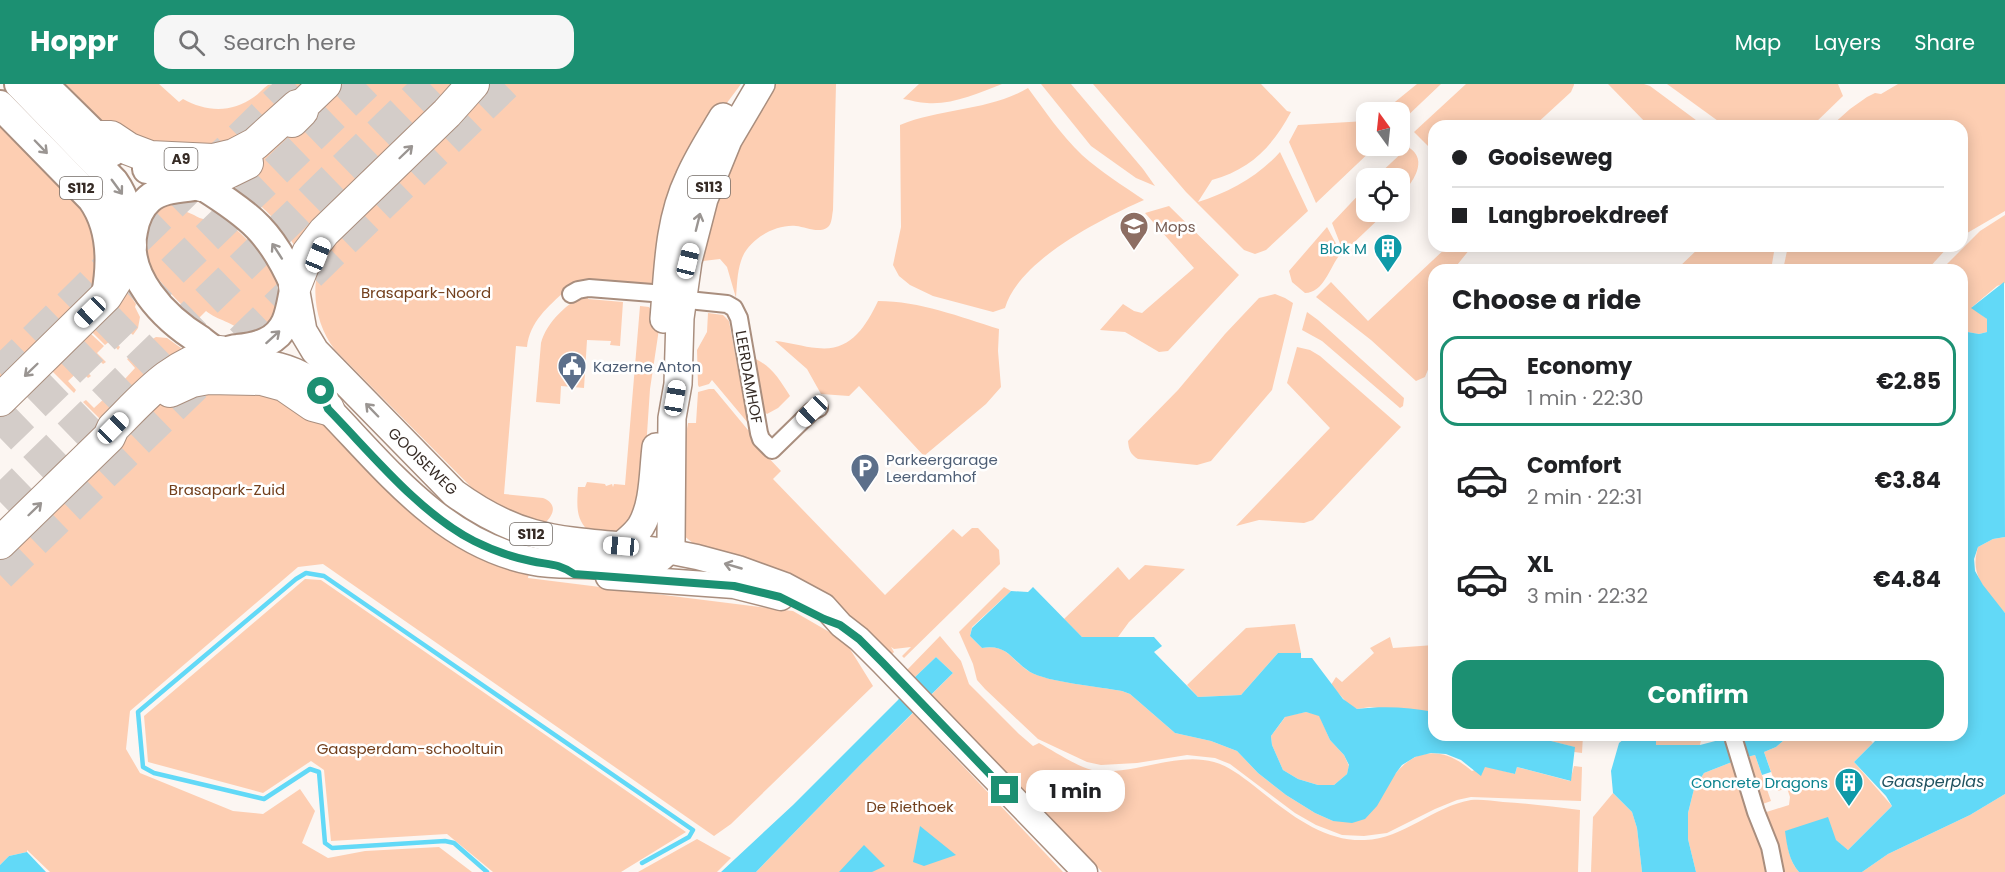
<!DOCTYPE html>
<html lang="en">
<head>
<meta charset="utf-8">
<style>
  body { margin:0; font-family:Poppins,sans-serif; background:#f6f6f6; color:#202124; height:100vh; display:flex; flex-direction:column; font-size:22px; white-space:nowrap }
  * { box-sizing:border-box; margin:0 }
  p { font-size:20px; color:#757577 }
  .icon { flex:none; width:33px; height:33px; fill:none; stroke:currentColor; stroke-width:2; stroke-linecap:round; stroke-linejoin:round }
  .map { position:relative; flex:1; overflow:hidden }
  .side { position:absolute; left:1428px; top:180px; width:540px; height:477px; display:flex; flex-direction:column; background:#fff; border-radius:18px; box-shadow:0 3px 15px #0003 }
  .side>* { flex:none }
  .hud { position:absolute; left:1428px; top:36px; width:540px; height:132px; border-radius:18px; box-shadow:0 3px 15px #0003; display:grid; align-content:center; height:132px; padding:0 24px; background:#fff }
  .needle { width:39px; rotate:345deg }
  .fabs { position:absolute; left:1356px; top:18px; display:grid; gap:12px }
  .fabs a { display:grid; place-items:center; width:54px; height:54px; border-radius:12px; background:#fff; box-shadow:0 3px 15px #0003; font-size:30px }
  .end { position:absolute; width:27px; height:27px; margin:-14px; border:8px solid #1c9072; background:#fff; box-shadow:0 0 0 3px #fff }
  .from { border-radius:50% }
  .bubble { position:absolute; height:42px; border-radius:18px; background:#fff; box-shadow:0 3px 15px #0003; font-size:20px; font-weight:700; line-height:42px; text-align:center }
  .car { position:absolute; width:18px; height:36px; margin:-18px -9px; border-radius:8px; box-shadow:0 0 4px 2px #0007; background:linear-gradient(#fff 24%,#345 0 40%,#fff 0 76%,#345 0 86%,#fff 0) }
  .hud b { display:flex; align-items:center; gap:21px; height:57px; font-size:22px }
  .hud b+b { border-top:2px solid #e0e0e0 }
  .hud i { width:15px; height:15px; background:#202124 }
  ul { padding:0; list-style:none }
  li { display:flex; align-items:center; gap:18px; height:90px; margin:0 12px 9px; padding:0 12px; border:3px solid transparent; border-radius:18px }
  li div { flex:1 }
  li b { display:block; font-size:22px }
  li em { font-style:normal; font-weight:700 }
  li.current { border-color:#1c9072 }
  li>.icon { width:54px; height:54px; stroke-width:1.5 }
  h2 { padding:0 24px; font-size:27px; line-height:72px }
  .action { display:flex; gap:12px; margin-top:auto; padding:12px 24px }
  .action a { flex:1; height:69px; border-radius:18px; background:#1c9072; color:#fff; font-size:24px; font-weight:700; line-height:69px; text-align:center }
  header { display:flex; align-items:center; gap:36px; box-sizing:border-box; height:84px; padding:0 30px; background:#1c9072; color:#fff }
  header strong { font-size:28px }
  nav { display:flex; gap:33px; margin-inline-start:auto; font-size:21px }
  .search { width:420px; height:54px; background:#f6f6f6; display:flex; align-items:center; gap:15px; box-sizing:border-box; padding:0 21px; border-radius:18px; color:#757577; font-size:22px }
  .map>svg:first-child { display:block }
</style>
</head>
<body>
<header>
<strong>Hoppr</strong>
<div class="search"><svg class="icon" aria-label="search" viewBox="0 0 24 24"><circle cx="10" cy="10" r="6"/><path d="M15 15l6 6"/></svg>Search here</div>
<nav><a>Map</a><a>Layers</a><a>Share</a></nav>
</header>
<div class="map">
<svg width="2005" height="788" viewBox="0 0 2005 788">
  <rect width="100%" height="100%" fill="#fcf6f2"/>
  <g fill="#fdceb2">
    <path d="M64,0H159L179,18L183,15C206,28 232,29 254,13C259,10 263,4 268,1C276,0 301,0 310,0L262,49L187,70L108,45Z"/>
    <path d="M339,0H462L297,166C280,137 255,115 228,96Z"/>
    <path d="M491,0H741L715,35L660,193L651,202L566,206C548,223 530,237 527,263L516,262L504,410L543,414C558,420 554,431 544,440L509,433L474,406L335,266C314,239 308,197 326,166C335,152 352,138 363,126C404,82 448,42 491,0Z"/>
    <path d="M750,0H836L833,126C832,131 832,140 828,143C819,150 806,143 796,142C775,140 747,156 741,177C737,189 737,202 736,214L727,183L720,175L703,177L698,170Z"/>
    <path d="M919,0H1002C979,9 952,21 927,19C919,19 911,16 903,15Z"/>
    <polygon points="1041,0 1071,0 1143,85 1155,102 1136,94 1091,62"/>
    <path d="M1093,0H1261L1287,27L1291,28C1272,63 1251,85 1212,96L1198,118C1228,109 1259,92 1280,68L1308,127L1266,166L1255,170L1244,166L1186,108Z"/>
    <polygon points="1417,0 1441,0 1402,37 1400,35 1400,28 1393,28 1390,25 1390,22"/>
    <polygon points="1466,0 1574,0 1574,1 1571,8 1534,42 1434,42 1434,68 1414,48"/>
    <polygon points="1608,0 1644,0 1650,2 1704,42 1649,42"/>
    <polygon points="1667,0 1838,0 1843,12 1812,42 1725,42"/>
    <polygon points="1898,0 2005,0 2005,127 1962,152 1962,42 1831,42 1850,25 1867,13 1875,9 1881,10"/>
    <path d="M1028,4C1045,27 1061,51 1082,71C1101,88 1122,101 1144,116C1101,135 1019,176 1005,224L993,228L933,212L910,201L899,192L893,181L901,143L900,41C941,24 989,27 1028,4Z"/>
    <polygon points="0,27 89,118 101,195 0,302"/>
    <polygon points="1366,37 1366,62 1376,62 1316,119 1289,58 1298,41"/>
    <path d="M1408,63C1430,76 1412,99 1400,113V94H1375Z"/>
    <polygon points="1366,103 1366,128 1386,128 1345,167 1341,162 1332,139"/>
    <path d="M174,115L175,122C181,126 188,128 194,131C203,136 207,138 214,128L217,130C242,148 288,190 279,225C277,233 268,242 263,249L244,250C233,237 218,237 206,227L198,235C182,223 148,188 144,169C142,158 147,142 148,131Z"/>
    <polygon points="1169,122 1239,191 1168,267 1159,268 1125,248 1100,246 1123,220 1134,227 1142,229 1194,184 1145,129"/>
    <polygon points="2005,131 2005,199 1997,202 1972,223 1987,235 1987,248 1979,250 1962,247 1962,186 1941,186 1980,147"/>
    <path d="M1327,143L1341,169C1330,182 1324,209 1305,209L1292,198L1289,187Z"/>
    <polygon points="1448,162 1469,162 1470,165 1453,186 1434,186 1434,271 1425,293 1416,297 1371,256 1316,213 1331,198 1368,237"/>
    <polygon points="1701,162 1775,162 1771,186 1676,186"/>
    <polygon points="1788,162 1949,162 1927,186 1783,186"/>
    <polygon points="124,202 136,220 135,223 140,233 138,244 133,251 124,243 112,255 120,263 118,266 110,257 105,261 90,246 87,250 89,252 91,250 104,262 97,269 106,278 103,280 95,272 83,283 91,292 88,294 80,286 68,297 76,306 74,309 48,283"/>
    <path d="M1275,210L1285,214L1293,219L1272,306L1211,377L1197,381L1138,375C1130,370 1129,366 1128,357L1178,306L1225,250L1259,214Z"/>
    <path d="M588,211V215L623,218L620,262L610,261L611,257L587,256L584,304L561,302L560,320L536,318L541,259C546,239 569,216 588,211Z"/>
    <path d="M878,217C920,217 960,233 999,245L998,267L1001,303L986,320L924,372L859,302L849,312L821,310L807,285L775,257C789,258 803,263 817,264C850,268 865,244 878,217Z"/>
    <path d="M640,222L649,223L655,232V244L659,245L650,305L642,424L621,450L591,449C575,436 577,422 578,403H585L587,398L605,400L606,402L612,400L613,403L614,400L625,401Z"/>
    <polygon points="1307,228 1318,236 1404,314 1403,322 1400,324 1322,257 1302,246"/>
    <polygon points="708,229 723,231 729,237 748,339 712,296 709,300 699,303 698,301 697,266 707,248"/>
    <polygon points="156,253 167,254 188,269 104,339 83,318 86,316 94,324 106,313 98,304 100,301 109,310 121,298 113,290 115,287 124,296 135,284 127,275 130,273 138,281 149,271 156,279 161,275 162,276 167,272 164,269 156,276 142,261"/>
    <polygon points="1297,263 1310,266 1320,272 1401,343 1313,436 1304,439 1259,436 1236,442 1330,344 1287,299"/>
    <path d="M747,272C769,278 778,293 790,312L778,324L767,330L762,326Z"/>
    <polygon points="270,301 529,488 528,494 793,527 845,557 873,602 731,740 714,752 323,480 298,483 130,627 126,665 140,689 233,727 263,730 300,705 315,727 302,759 328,774 365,767 439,763 472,788 50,788 27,766 27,768 9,772 0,781 0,477 130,351 162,316"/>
    <polygon points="709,305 714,305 748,346 753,345 764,369 781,387 773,395 885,511 953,445 962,453 972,444 978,444 999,466 1000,480 904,574 902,572 911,563 894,565 891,563 894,568 889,573 853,538 700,465 683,451 678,397 688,339 696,339 698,308"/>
    <path d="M2005,453V529C1987,507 1969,493 1978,463L1993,455Z"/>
    <polygon points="1145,481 1185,485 1129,538 1118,553 1082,553 1064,535 1118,483 1129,496"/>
    <polygon points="305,495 321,496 686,748 621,788 493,788 447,750 331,757 324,686 311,677 263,709 148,678 144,632"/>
    <path d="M1004,503L1011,507L972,543L970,552L982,564C1009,560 1010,576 1030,588C1048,598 1100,603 1122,607L1130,610L1175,649L1211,657L1237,667L1258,689L1286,711L1315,729L1333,737L1396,689C1419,661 1447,665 1472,687L1485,682L1515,690L1517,683L1570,697L1574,682L1582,683L1581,717L1471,713L1457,716L1435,725L1387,749L1364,752L1342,751L1316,741L1295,729L1230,680L1215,674L1187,671L1137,679L1101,681L1087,678L1038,655L985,605L977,596L973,580L959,548Z"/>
    <polygon points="1295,540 1301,569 1278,569 1241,611 1198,613 1187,601 1246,544"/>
    <path d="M940,552L961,577L969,600L1019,650L1033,662L1039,659C1052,666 1078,683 1092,686C1132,693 1174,667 1214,678C1229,682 1241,692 1253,701C1285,726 1321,758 1365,756C1403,755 1434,722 1471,716C1481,715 1493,717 1503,718C1528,719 1554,723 1580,726L1578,788H1102L931,611L953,589L936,573L914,594L907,586Z"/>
    <polygon points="1390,553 1393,564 1434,561 1434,631 1370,623 1357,625 1349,621 1331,601 1336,593 1342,598 1374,569 1370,564"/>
    <polygon points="1306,628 1319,631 1330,656 1344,671 1349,682 1347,690 1334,701 1318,701 1298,695 1283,686 1272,661 1271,652 1286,632"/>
    <polygon points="913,629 1063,788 756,788 860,681"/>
    <polygon points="1527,651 1583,651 1582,669 1574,668 1574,663"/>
    <polygon points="1656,651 1702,651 1700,661 1656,661"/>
    <polygon points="1741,651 1747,673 1755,671 1771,717 1760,721 1736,653"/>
    <path d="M1790,651H1865L1873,659L1854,678L1892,722L1848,766L1814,739L1786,747C1787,761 1789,777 1799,788H1781L1760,730L1789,721L1790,713L1787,704L1778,707L1764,668L1776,663Z"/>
    <polygon points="1729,655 1770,788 1696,788 1688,755 1688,729 1694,705 1704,689 1732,678 1725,658"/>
    <polygon points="1613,709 1632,728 1637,744 1642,788 1591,788 1593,733"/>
    <polygon points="2005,710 2005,788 1862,788 1888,770 1970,731"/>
    <polygon points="697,755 731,774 717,788 638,788"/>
  </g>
  <g fill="#62d9f7" fill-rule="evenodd">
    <path d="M2004,198L2005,453L1993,455L1978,463L1974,475L1975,487L1983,501L2005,529V710L1970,731L1888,770L1862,788H1799C1789,777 1787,762 1785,747L1828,733L1836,756L1848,766L1892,722L1886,712L1854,678L1879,653L1877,651H1962V247L1979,250L1987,248V235L1971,224Z"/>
    <path d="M1033,503L1082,553H1154L1162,562L1154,568L1198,613L1241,611L1278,569H1301V574H1312L1343,615L1357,625C1383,622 1408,623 1434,628V651H1527L1575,663L1571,697L1517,683L1515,690L1485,683L1481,692L1461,676L1446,670L1431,669L1415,673L1402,681L1396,689L1377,722L1365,735L1352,739L1333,737L1315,729L1286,711L1258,689L1237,667L1211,657L1175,649L1130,610L1122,607C1100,603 1047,598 1030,588C1011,576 1008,560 982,564L970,552L972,544L1011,507L1028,508ZM1306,628L1319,632L1330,656L1344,671L1349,681L1347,690L1334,701H1318L1298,695L1283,686L1272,661L1271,652L1285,633Z"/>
    <polygon points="936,573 953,589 860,681 756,788 721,788 793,721 898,616 914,594"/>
    <polygon points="1629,651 1656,651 1656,661 1700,661 1723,655 1725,658 1732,678 1704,689 1694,705 1688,729 1688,755 1696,788 1642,788 1637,744 1632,728 1613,709 1611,687 1619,659"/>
    <polygon points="1741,651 1790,651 1776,663 1764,668 1771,688 1762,691 1755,671 1747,673"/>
    <polygon points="920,742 956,771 924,782 913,778"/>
    <polygon points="864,761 885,782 872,788 839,788"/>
    <polygon points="27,768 46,788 0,788 0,781 9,772"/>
  </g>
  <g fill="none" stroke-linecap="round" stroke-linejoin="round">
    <polyline stroke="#62d9f7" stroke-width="4.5" points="487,788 454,759 445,757 332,764 325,759 319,688 310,685 264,715 154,689 143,683 138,628 296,495 306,489 324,492 693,746 689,753 642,779"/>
    <g stroke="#d4cdc9" stroke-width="32" stroke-dasharray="32 16" stroke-linecap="butt">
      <polyline points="0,289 295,0"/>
      <polyline points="0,354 366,0"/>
      <polyline points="0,418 430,0"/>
      <polyline points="0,491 506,0"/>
    </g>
    <g stroke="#a98e7e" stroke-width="20">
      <g id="minor">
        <polyline points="571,210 578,206 589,204 665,210 688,216 727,220 734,224 739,234 759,349 761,355 772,366 812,327 819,324"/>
        <polyline points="1734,656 1756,728 1770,763 1775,788"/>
      </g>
    </g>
    <g stroke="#a98e7e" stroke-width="27">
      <g id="secondary">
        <polyline points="621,462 667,467 697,473 738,484 785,501 824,522 841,541 859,555 883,579 1085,788"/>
        <polyline points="608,493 734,502 781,514"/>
      </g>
    </g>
    <g stroke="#a98e7e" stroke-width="30">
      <g id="primary">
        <path d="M295,203L303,247L315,267L454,409C513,452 550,456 621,462C628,456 636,450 641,442C654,420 653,388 656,363"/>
        <path d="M664,235C668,188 668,138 689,94C698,73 711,53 723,33"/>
        <path d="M220,268C237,280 244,277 263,280C282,282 310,291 321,307C324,312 326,319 328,325C387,386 444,460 532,477C556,482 580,479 604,482C629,484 659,487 671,459L672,334L678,300L680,234L688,177L704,115L728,56L761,0"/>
      </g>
    </g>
    <g stroke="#a98e7e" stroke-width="32">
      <g id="trunk">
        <path d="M19,0L114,98C126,115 130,132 130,153"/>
        <polyline points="43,0 112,68"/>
        <path d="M0,21L92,115C112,143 112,179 106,211"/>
        <path d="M147,85C159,87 172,86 184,90C192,93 196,98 203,102C251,132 272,149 295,202C292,214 291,227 286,238C277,258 258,263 237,265C232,265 225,269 220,268C213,267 205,260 200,256C164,234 123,192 133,147C135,135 140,123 149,115C162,103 185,104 202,101"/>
      </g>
    </g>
    <g stroke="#a98e7e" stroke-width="34">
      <g id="motorway">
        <polyline points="292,37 302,27 303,21 325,0"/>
        <polyline points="95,53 111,53 129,65 150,73 213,76 234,71 255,60 297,22 303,21"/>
        <polyline points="202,101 247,79"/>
        <polyline points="295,202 308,169 324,148 447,29 473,0"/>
        <polyline points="170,307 192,297 208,294 262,295 284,301 313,321 328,325"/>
        <polyline points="0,316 106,212 121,188 130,161"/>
        <path d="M0,459L109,353L113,344C148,309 170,281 220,268"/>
      </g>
    </g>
    <use href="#minor" stroke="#fff" stroke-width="16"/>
    <use href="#secondary" stroke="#fff" stroke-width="24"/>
    <use href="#primary" stroke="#fff" stroke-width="27"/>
    <use href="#trunk" stroke="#fff" stroke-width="28"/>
    <use href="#motorway" stroke="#fff" stroke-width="32"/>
  </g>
  <defs><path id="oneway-shaft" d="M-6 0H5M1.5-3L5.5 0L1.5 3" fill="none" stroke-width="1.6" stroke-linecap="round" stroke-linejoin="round" transform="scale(1.5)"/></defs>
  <g stroke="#9a9592">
    <use href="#oneway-shaft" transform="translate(41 63) rotate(46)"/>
    <use href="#oneway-shaft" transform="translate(406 68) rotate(-44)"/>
    <use href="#oneway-shaft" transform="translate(117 103) rotate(54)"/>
    <use href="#oneway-shaft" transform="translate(698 138) rotate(-76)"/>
    <use href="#oneway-shaft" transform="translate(277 167) rotate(-123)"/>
    <use href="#oneway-shaft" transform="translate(273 253) rotate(-42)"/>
    <use href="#oneway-shaft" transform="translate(31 286) rotate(136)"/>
    <use href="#oneway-shaft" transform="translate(372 326) rotate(-134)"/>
    <use href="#oneway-shaft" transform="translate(35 425) rotate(-44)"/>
    <use href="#oneway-shaft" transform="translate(733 482) rotate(-164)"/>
  </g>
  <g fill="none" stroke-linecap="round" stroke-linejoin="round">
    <path stroke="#1c9072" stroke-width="8" d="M321,307L328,325C371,369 419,429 474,457C492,466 511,473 531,477C549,481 558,479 574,490L734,502L780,513L824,535L840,541L859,555L883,579L1005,706"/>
  </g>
  <defs>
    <g id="school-pin" transform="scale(1.5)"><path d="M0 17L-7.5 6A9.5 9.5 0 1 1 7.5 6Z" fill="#8d6e63" stroke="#fff"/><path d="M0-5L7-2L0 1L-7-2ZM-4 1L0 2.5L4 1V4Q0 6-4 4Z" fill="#fff"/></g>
    <g id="building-pin" transform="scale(1.5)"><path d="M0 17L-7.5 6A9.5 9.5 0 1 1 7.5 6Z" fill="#0f9aa8" stroke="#fff"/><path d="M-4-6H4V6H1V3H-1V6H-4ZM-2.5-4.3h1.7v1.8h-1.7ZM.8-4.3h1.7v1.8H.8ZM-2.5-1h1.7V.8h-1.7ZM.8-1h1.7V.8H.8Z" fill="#fff"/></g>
    <g id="civic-pin" transform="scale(1.5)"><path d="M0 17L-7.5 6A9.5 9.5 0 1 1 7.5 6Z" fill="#5c6f8a" stroke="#fff"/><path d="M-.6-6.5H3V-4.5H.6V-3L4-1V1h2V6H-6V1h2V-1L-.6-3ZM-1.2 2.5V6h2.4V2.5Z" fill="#fff"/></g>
    <g id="parking-pin" transform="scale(1.5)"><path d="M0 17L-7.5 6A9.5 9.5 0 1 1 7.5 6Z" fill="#5c6f8a" stroke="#fff"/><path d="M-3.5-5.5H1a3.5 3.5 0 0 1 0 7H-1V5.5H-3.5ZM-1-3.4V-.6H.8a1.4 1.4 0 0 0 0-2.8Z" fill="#fff"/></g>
  </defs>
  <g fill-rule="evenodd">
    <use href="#school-pin" x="1134" y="142"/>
    <use href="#building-pin" x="1388" y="164"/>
    <use href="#civic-pin" x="572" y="282"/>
    <use href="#parking-pin" x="865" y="384"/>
    <use href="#building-pin" x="1849" y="698"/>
  </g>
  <g text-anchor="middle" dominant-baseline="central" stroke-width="5" stroke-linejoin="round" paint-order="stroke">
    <g fill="#fff" stroke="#726b66" stroke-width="1.5">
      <rect x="164.5" y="64" width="33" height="22" rx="4.5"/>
      <rect x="688" y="92" width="42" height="22" rx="4.5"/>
      <rect x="60" y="93" width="42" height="22" rx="4.5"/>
      <rect x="510" y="439" width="42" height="22" rx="4.5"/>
    </g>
    <g font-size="14" font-weight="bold" fill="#362b25">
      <text x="181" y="75">A9</text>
      <text x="709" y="103">S113</text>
      <text x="81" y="104">S112</text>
      <text x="531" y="450">S112</text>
    </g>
    <g font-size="15" fill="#785e54" stroke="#fff" text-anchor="start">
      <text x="1155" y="142">Mops</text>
    </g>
    <g font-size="15" fill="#0d838f" stroke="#fff" text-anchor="end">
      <text x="1367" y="164">Blok M</text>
      <text x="1828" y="698">Concrete Dragons</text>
    </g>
    <g font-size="15" fill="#73401d" stroke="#fff">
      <text x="426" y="208">Brasapark-Noord</text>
      <text x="227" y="405">Brasapark-Zuid</text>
      <text x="410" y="664">Gaasperdam-schooltuin</text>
      <text x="910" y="722">De Riethoek</text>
    </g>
    <g font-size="15" fill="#4e5e75" stroke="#fff" text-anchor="start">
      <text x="593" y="282">Kazerne Anton</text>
      <text x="886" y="375">Parkeergarage<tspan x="886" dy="17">Leerdamhof</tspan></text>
    </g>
    <g font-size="15" fill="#362b25" stroke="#fff">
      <text transform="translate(749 293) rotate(80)">LEERDAMHOF</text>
      <text transform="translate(423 377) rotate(44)">GOOISEWEG</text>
    </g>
    <g font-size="16" font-style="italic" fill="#215360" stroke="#fff">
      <text x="1933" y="697">Gaasperplas</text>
    </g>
  </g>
</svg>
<div class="fabs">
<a><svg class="needle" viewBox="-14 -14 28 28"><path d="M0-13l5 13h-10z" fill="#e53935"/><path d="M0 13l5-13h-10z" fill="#757577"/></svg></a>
<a><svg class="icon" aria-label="locate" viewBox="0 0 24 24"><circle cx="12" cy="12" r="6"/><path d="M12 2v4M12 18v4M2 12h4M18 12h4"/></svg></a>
</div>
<i class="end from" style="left:321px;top:307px"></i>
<i class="end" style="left:1005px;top:706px"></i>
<div class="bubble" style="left:1026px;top:686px;width:99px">1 min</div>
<i class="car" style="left:318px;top:171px;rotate:22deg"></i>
<i class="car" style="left:688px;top:177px;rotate:14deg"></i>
<i class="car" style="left:90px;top:228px;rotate:226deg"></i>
<i class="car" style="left:675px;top:314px;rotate:10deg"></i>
<i class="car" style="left:812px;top:327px;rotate:226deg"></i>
<i class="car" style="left:113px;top:344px;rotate:45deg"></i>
<i class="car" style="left:621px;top:462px;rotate:275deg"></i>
<div class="hud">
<b><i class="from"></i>Gooiseweg</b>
<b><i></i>Langbroekdreef</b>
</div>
<section class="side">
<h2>Choose a ride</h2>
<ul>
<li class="current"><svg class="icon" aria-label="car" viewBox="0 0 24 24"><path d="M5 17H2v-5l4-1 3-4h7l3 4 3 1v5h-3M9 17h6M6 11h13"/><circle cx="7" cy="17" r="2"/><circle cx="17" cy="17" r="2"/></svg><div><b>Economy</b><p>1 min · 22:30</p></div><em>€2.85</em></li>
<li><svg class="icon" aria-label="car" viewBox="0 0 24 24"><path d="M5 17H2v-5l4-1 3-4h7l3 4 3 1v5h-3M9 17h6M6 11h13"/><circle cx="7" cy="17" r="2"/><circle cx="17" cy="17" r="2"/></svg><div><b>Comfort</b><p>2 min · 22:31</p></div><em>€3.84</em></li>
<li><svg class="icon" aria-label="car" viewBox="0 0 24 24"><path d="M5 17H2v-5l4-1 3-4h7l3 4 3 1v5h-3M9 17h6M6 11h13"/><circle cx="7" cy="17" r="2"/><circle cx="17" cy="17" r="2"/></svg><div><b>XL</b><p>3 min · 22:32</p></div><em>€4.84</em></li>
</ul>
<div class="action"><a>Confirm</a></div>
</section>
</div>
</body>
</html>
